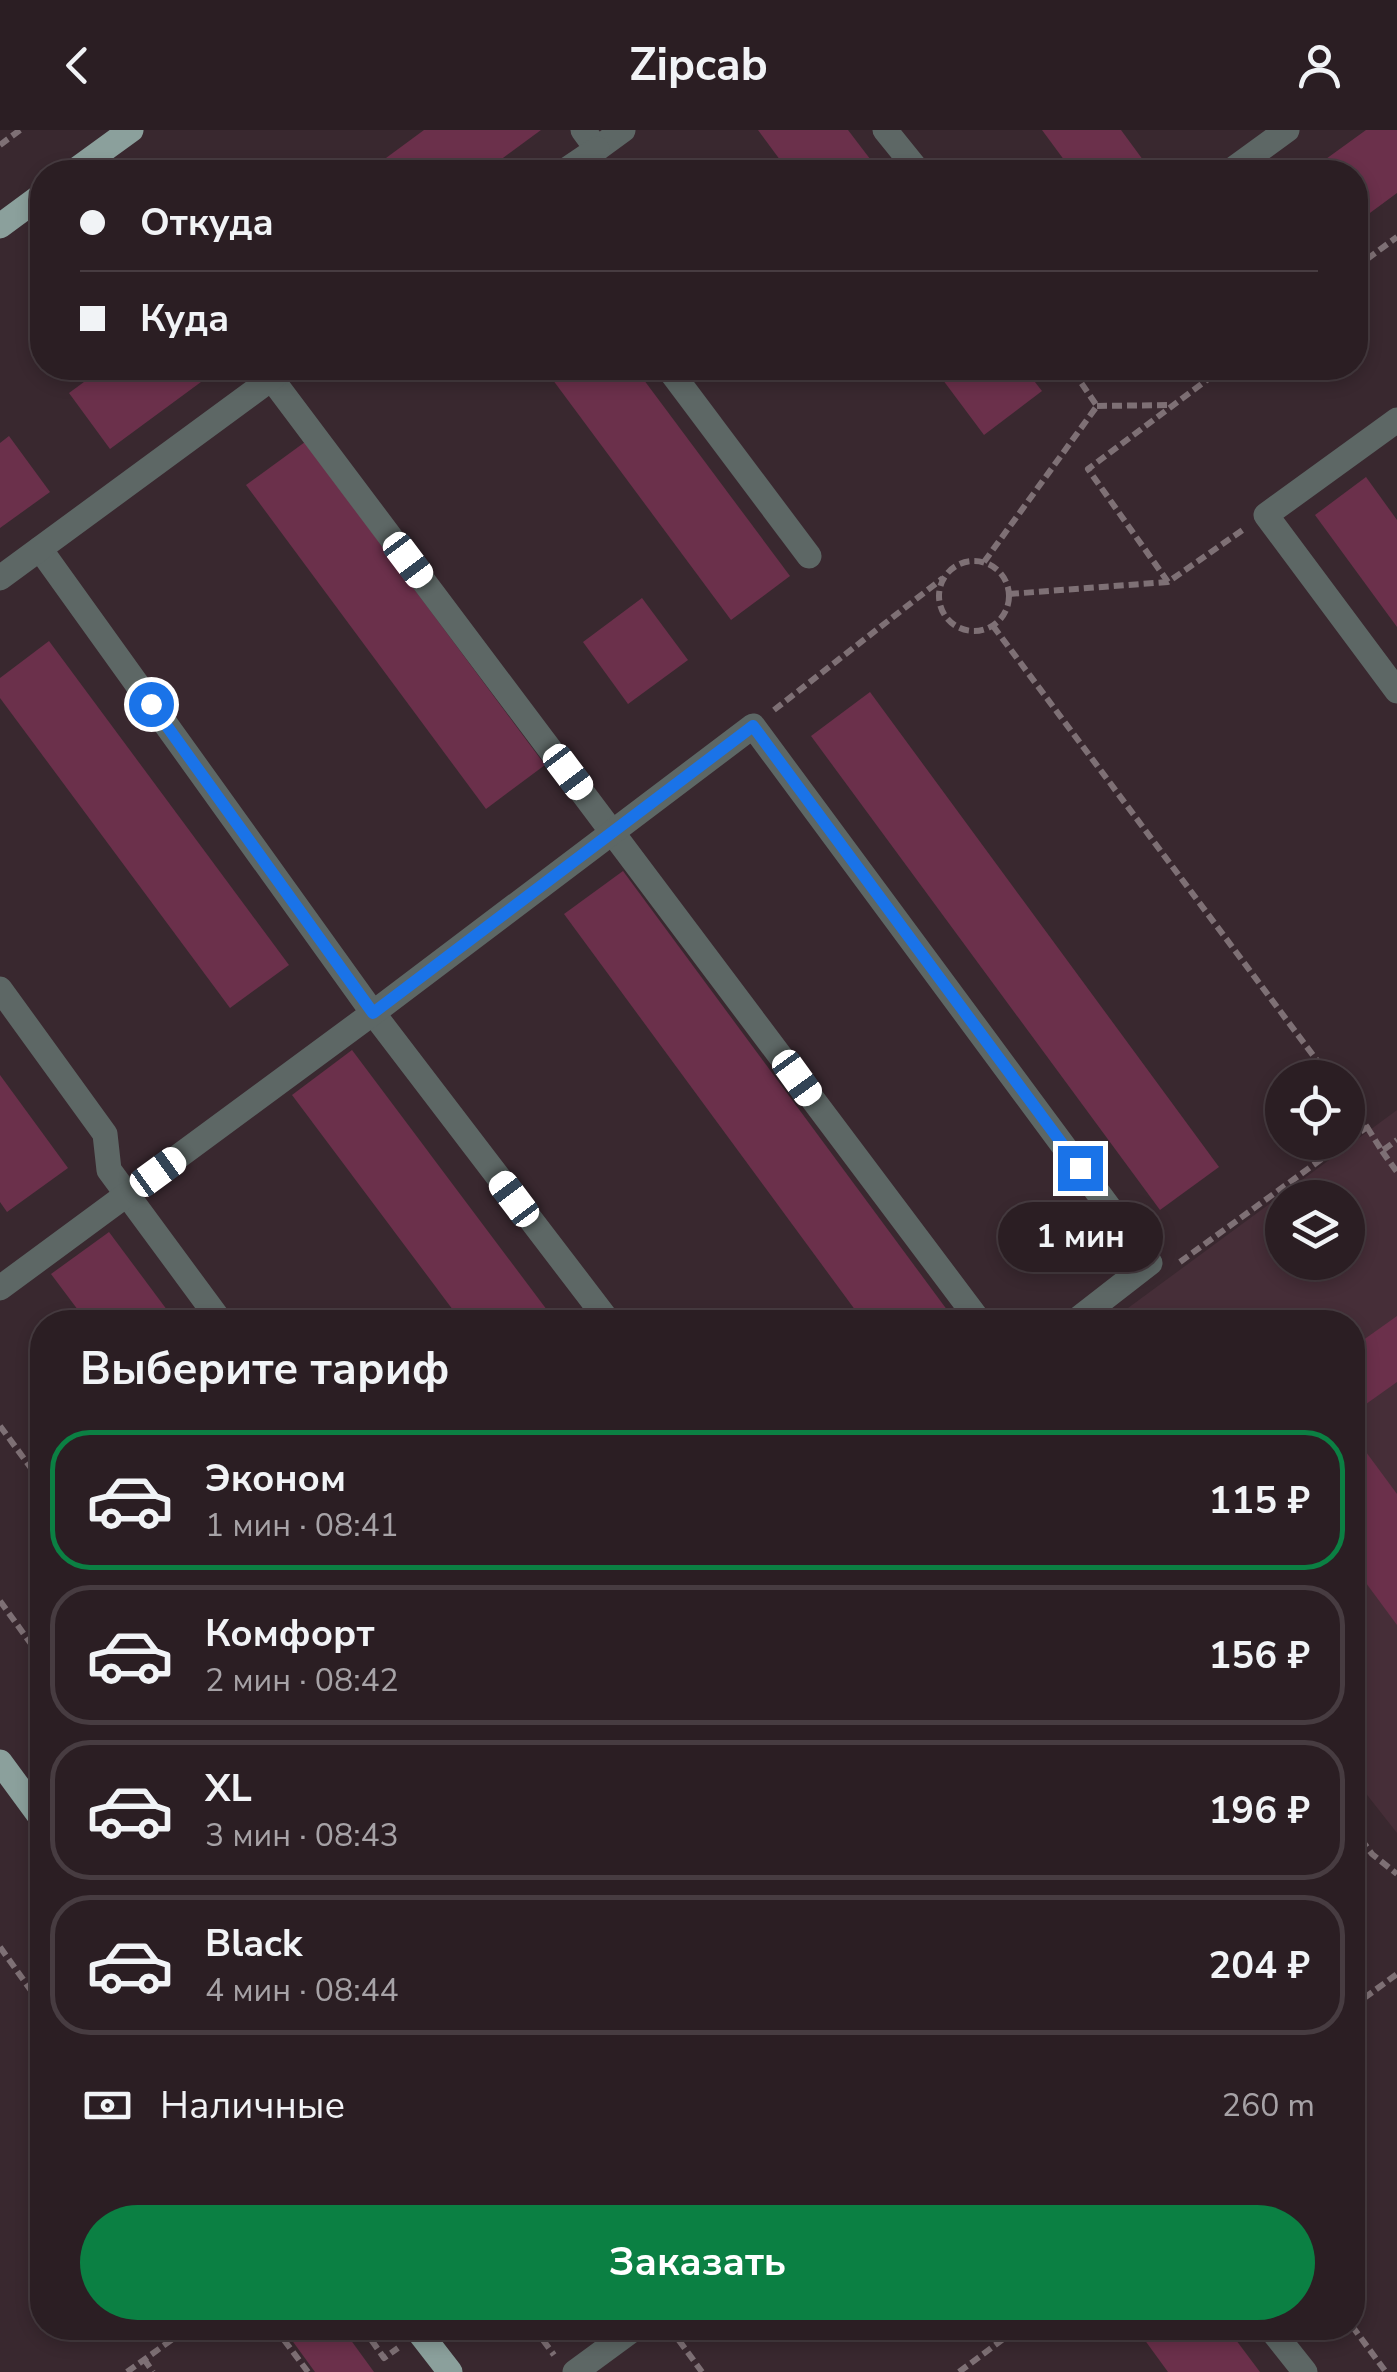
<!DOCTYPE html>
<html lang="ru">
<head>
<meta charset="utf-8">
<style>
  body { margin:0; font-family:"Nunito Sans",sans-serif; background:#372b30; color:#f1f3f6; height:100vh; display:flex; flex-direction:column; font-size:38px; white-space:nowrap }
  * { box-sizing:border-box; margin:0 }
  p { font-size:32px; color:#a6a2a6 }
  .icon { flex:none; width:55px; height:55px; fill:none; stroke:currentColor; stroke-width:2; stroke-linecap:round; stroke-linejoin:round }
  .map { position:relative; flex:1; overflow:hidden }
  .drawer { position:absolute; left:30px; top:1180px; width:1335px; height:1030px; display:flex; flex-direction:column; background:#2b1e23; border-radius:40px; box-shadow:0 5px 15px #0003,0 0 0 2px #473c41 }
  .drawer>* { flex:none }
  .hud { position:absolute; left:30px; top:30px; width:1338px; height:220px; border-radius:40px; box-shadow:0 5px 15px #0003,0 0 0 2px #473c41; display:grid; align-content:center; height:220px; padding:0 50px; background:#2b1e23 }
  .fabs { position:absolute; left:1265px; top:930px; display:grid; gap:20px }
  .fabs a { display:grid; place-items:center; width:100px; height:100px; border-radius:50%; background:#2b1e23; box-shadow:0 5px 15px #0003,0 0 0 2px #473c41; font-size:50px }
  .end { position:absolute; width:45px; height:45px; margin:-22px; border:12px solid #1a73e8; background:#fff; box-shadow:0 0 0 5px #fff }
  .from { border-radius:50% }
  .bubble { position:absolute; height:70px; border-radius:35px; background:#2b1e23; box-shadow:0 5px 15px #0003,0 0 0 2px #473c41; font-size:32px; font-weight:700; line-height:70px; text-align:center }
  .car { position:absolute; width:30px; height:60px; margin:-30px -15px; border-radius:12px; box-shadow:0 0 8px 2px #0007; background:linear-gradient(#fff 24%,#345 0 40%,#fff 0 76%,#345 0 86%,#fff 0) }
  .hud b { display:flex; align-items:center; gap:35px; height:95px; font-size:38px }
  .hud b+b { border-top:2px solid #473c41 }
  .hud i { width:25px; height:25px; background:#f1f3f6 }
  ul { padding:0; list-style:none }
  li { display:flex; align-items:center; gap:30px; height:140px; margin:0 20px 15px; padding:0 30px; border:5px solid #473c41; border-radius:40px }
  li div { flex:1 }
  li b { display:block; font-size:38px }
  li em { font-style:normal; font-weight:700 }
  li.active { border-color:#0b8043 }
  li>.icon { width:90px; height:90px; stroke-width:1.5 }
  h2 { padding:0 50px; font-size:45px; line-height:120px }
  .pay { display:flex; align-items:center; gap:25px; height:110px; padding:0 50px; font-size:38px }
  .pay p { margin-inline-start:auto }
  .primary-button { display:flex; gap:20px; margin-top:auto; padding:20px 50px }
  .primary-button a { flex:1; height:115px; border-radius:60px; background:#0b8043; color:#fff; font-size:40px; font-weight:700; line-height:115px; text-align:center }
  header { display:flex; justify-content:space-between; align-items:center; height:130px; padding:0 50px; background:#2b1e23; font-size:45px; font-weight:700 }
  .map>svg:first-child { display:block }
</style>
</head>
<body>
<header><svg class="icon" aria-label="back" viewBox="0 0 24 24"><path d="M15 5l-7 7 7 7"/></svg>Zipcab<svg class="icon" aria-label="person" viewBox="0 0 24 24"><circle cx="12" cy="8" r="4"/><path d="M4 21q1-7 8-7t8 7"/></svg></header>
<div class="map">
<svg width="1397" height="2242" viewBox="0 0 1397 2242">
  <rect width="100%" height="100%" fill="#39282f"/>
  <path fill="#462e38" fill-rule="evenodd" d="M1397,980V1703L1353,1647L1352,1192H1109ZM1282,1068H1348V1132H1282Z"/>
  <g fill="#6b304b">
    <polygon points="424,0 541,0 484,42 367,42"/>
    <polygon points="758,0 848,0 880,42 789,42"/>
    <polygon points="1042,0 1121,0 1146,34 1134,42 1073,42"/>
    <polygon points="1366,0 1397,0 1397,63 1355,94 1355,42 1308,42"/>
    <polygon points="103,238 220,238 110,319 69,263"/>
    <polygon points="544,238 635,238 790,446 731,490"/>
    <polygon points="934,238 1024,238 1042,261 984,305"/>
    <polygon points="9,306 50,362 0,398 0,313"/>
    <polygon points="305,312 545,635 486,679 246,355"/>
    <polygon points="1366,347 1397,390 1397,497 1315,385"/>
    <polygon points="642,468 688,530 628,574 583,512"/>
    <polygon points="49,511 289,835 230,878 0,568 0,548"/>
    <polygon points="870,562 1219,1037 1160,1080 811,606"/>
    <polygon points="623,741 956,1192 864,1192 564,784"/>
    <polygon points="352,920 556,1192 462,1192 292,965"/>
    <polygon points="0,945 68,1038 7,1082 0,1072"/>
    <polygon points="109,1102 176,1192 87,1192 51,1144"/>
    <polygon points="1397,1186 1397,1252 1352,1284 1352,1218"/>
    <polygon points="1352,1303 1397,1364 1397,1495 1352,1434"/>
    <polygon points="283,2198 342,2198 374,2242 315,2242"/>
    <polygon points="1136,2198 1227,2198 1260,2242 1168,2242"/>
  </g>
  <g fill="none" stroke-linecap="round" stroke-linejoin="round">
    <g stroke="#7e7075" stroke-width="6" stroke-dasharray="10 5" stroke-linecap="butt">
      <polyline points="0,15 20,0"/>
      <polyline points="1355,138 1397,107"/>
      <polyline points="1097,276 1171,275"/>
      <circle cx="974" cy="466" r="35"/>
      <polyline points="984,432 1097,276 1071,238"/>
      <polyline points="1168,452 1088,339 1223,238"/>
      <polyline points="1009,464 1168,452 1244,399"/>
      <polyline points="993,496 1330,948"/>
      <polyline points="774,580 943,448"/>
      <polyline points="1348,971 1367,997 1348,1011"/>
      <polyline points="1367,997 1382,1021 1397,1010"/>
      <polyline points="1382,1021 1397,1042"/>
      <polyline points="1180,1132 1345,1012"/>
      <polyline points="0,1296 42,1353"/>
      <polyline points="0,1471 42,1529"/>
      <polyline points="1352,1697 1372,1724 1397,1744"/>
      <polyline points="0,1817 42,1876"/>
      <polyline points="1352,1877 1397,1844"/>
      <polyline points="1352,2196 1386,2242"/>
      <polyline points="275,2198 308,2242"/>
      <polyline points="363,2198 384,2228 398,2218"/>
      <polyline points="534,2198 554,2225"/>
      <polyline points="670,2198 702,2242"/>
      <polyline points="144,2229 153,2242"/>
      <polyline points="127,2242 188,2198"/>
      <polyline points="959,2242 1018,2198"/>
    </g>
    <g stroke="#5d6765" stroke-width="25">
      <polyline points="583,0 597,19 623,0"/>
      <polyline points="885,0 919,42"/>
      <polyline points="563,42 597,19"/>
      <polyline points="1229,42 1287,0"/>
      <polyline points="668,238 809,426"/>
      <polyline points="271,248 980,1192"/>
      <polyline points="1397,290 1266,385 1397,561"/>
      <polyline points="40,419 373,883 609,1192"/>
      <polyline points="0,448 286,238"/>
      <polyline points="0,859 105,1004 109,1040 221,1192"/>
      <polyline points="0,1158 373,883 753,596 1150,1133 1074,1192"/>
      <polyline points="1270,2198 1305,2242"/>
      <polyline points="575,2242 635,2198"/>
    </g>
    <g stroke="#8ba09c" stroke-width="25">
      <polyline points="73,42 131,0"/>
      <polyline points="0,96 42,65"/>
      <polyline points="0,1632 42,1689"/>
      <polyline points="416,2198 450,2242"/>
    </g>
  </g>
  <g fill="none" stroke-linecap="round" stroke-linejoin="round">
    <polyline stroke="#1a73e8" stroke-width="12" points="151,574 373,883 753,596 1080,1038"/>
  </g>
</svg>
<div class="fabs">
<a><svg class="icon" aria-label="locate" viewBox="0 0 24 24"><circle cx="12" cy="12" r="6"/><path d="M12 2v4M12 18v4M2 12h4M18 12h4"/></svg></a>
<a><svg class="icon" aria-label="layers" viewBox="0 0 24 24"><path d="M12 4l9 5-9 5-9-5zM3 14l9 5 9-5"/></svg></a>
</div>
<i class="end from" style="left:151px;top:574px"></i>
<i class="end" style="left:1080px;top:1038px"></i>
<div class="bubble" style="left:998px;top:1072px;width:165px">1 мин</div>
<i class="car" style="left:408px;top:430px;rotate:143deg"></i>
<i class="car" style="left:568px;top:642px;rotate:143deg"></i>
<i class="car" style="left:797px;top:948px;rotate:144deg"></i>
<i class="car" style="left:158px;top:1042px;rotate:54deg"></i>
<i class="car" style="left:514px;top:1069px;rotate:323deg"></i>
<div class="hud">
<b><i class="from"></i>Откуда</b>
<b><i></i>Куда</b>
</div>
<section class="drawer">
<h2>Выберите тариф</h2>
<ul>
<li class="active"><svg class="icon" aria-label="car" viewBox="0 0 24 24"><path d="M5 17H2v-5l4-1 3-4h7l3 4 3 1v5h-3M9 17h6M6 11h13"/><circle cx="7" cy="17" r="2"/><circle cx="17" cy="17" r="2"/></svg><div><b>Эконом</b><p>1 мин · 08:41</p></div><em>115 ₽</em></li>
<li><svg class="icon" aria-label="car" viewBox="0 0 24 24"><path d="M5 17H2v-5l4-1 3-4h7l3 4 3 1v5h-3M9 17h6M6 11h13"/><circle cx="7" cy="17" r="2"/><circle cx="17" cy="17" r="2"/></svg><div><b>Комфорт</b><p>2 мин · 08:42</p></div><em>156 ₽</em></li>
<li><svg class="icon" aria-label="car" viewBox="0 0 24 24"><path d="M5 17H2v-5l4-1 3-4h7l3 4 3 1v5h-3M9 17h6M6 11h13"/><circle cx="7" cy="17" r="2"/><circle cx="17" cy="17" r="2"/></svg><div><b>XL</b><p>3 мин · 08:43</p></div><em>196 ₽</em></li>
<li><svg class="icon" aria-label="car" viewBox="0 0 24 24"><path d="M5 17H2v-5l4-1 3-4h7l3 4 3 1v5h-3M9 17h6M6 11h13"/><circle cx="7" cy="17" r="2"/><circle cx="17" cy="17" r="2"/></svg><div><b>Black</b><p>4 мин · 08:44</p></div><em>204 ₽</em></li>
</ul>
<div class="pay"><svg class="icon" aria-label="cash" viewBox="0 0 24 24"><path d="M3 7h18v10H3z"/><circle cx="12" cy="12" r="2"/></svg>Наличные<p>260 m</p></div>
<div class="primary-button"><a>Заказать</a></div>
</section>
</div>
</body>
</html>
